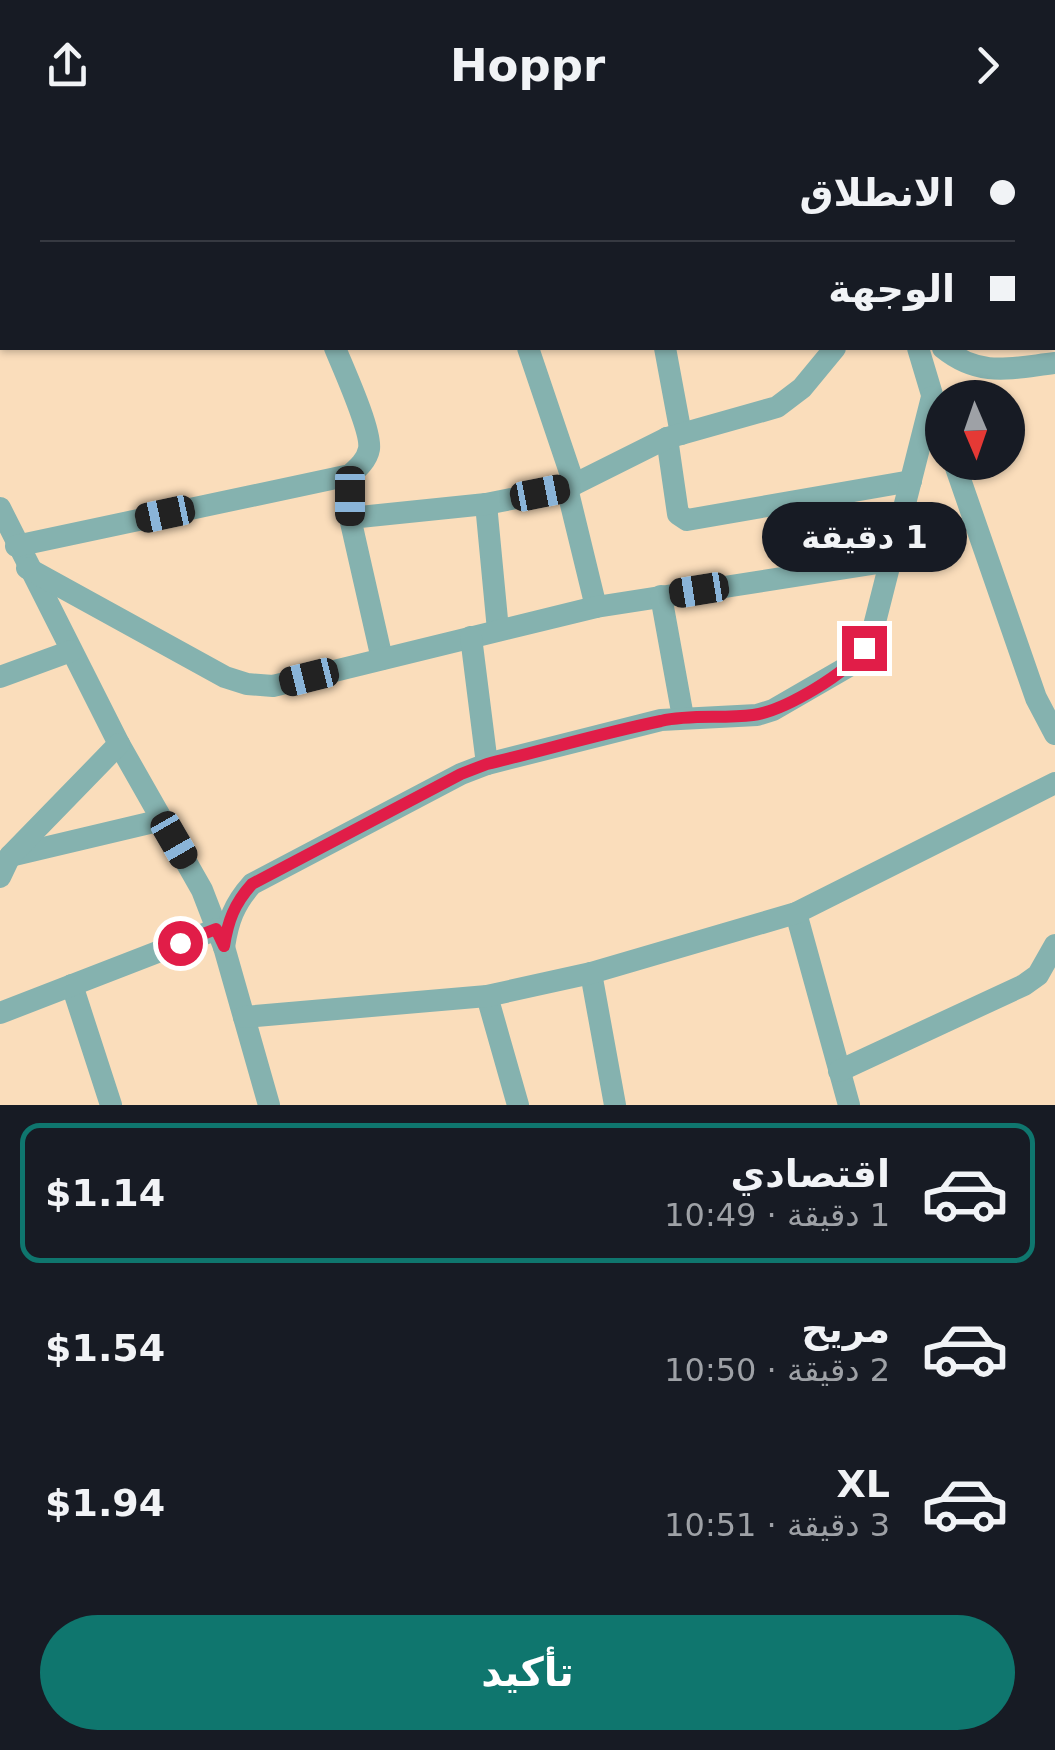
<!DOCTYPE html>
<html lang="ar">
<head>
<meta charset="utf-8">
<style>
  body { margin:0; font-family:"DejaVu Sans","Noto Sans Arabic",sans-serif; background:#20242c; color:#f1f3f6; direction:rtl; height:100vh; display:flex; flex-direction:column; font-size:38px; white-space:nowrap }
  * { box-sizing:border-box; margin:0 }
  p { font-size:32px; color:#9ea1a6 }
  .icon { flex:none; width:55px; height:55px; fill:none; stroke:currentColor; stroke-width:2; stroke-linecap:round; stroke-linejoin:round }
  .map { position:relative; height:975px; overflow:hidden; direction:ltr }
  .sheet { display:flex; flex-direction:column; background:#171b24; flex:1 }
  .sheet>* { flex:none }
  .guide { position:absolute; left:0px; top:0px; width:1055px; height:220px; box-shadow:0 2px 8px #0004; direction:rtl; display:grid; align-content:center; height:220px; padding:0 40px; background:#171b24 }
  .needle { width:65px; rotate:178deg }
  .buttons { position:absolute; left:925px; top:250px; display:grid; gap:20px }
  .buttons a { display:grid; place-items:center; width:100px; height:100px; border-radius:50%; background:#171b24; box-shadow:0 2px 8px #0004; font-size:50px }
  .end { position:absolute; width:45px; height:45px; margin:-22px; border:12px solid #e11d48; background:#fff; box-shadow:0 0 0 5px #fff }
  .from { border-radius:50% }
  .bubble { position:absolute; height:70px; border-radius:35px; background:#171b24; box-shadow:0 2px 8px #0004; font-size:32px; font-weight:700; line-height:70px; text-align:center; direction:rtl }
  .car { position:absolute; width:30px; height:60px; margin:-30px -15px; border-radius:12px; box-shadow:0 0 8px 2px #0007; background:linear-gradient(#222 24%,#8ab4d8 0 40%,#222 0 76%,#8ab4d8 0 86%,#222 0) }
  .guide b { display:flex; align-items:center; gap:35px; height:95px; font-size:38px }
  .guide b+b { border-top:2px solid #363941 }
  .guide i { width:25px; height:25px; background:#f1f3f6 }
  ul { padding:18px 0 0; list-style:none }
  li { display:flex; align-items:center; gap:30px; height:140px; margin:0 20px 15px; padding:0 20px; border:5px solid transparent; border-radius:20px }
  li div { flex:1 }
  li b { display:block; font-size:38px }
  li em { font-style:normal; font-weight:700 }
  li.active { border-color:#0f766e }
  li>.icon { width:90px; height:90px; stroke-width:1.5 }
  .action { display:flex; gap:20px; margin-top:auto; padding:20px 40px }
  .action a { flex:1; height:115px; border-radius:60px; background:#0f766e; color:#fff; font-size:40px; font-weight:700; line-height:115px; text-align:center }
  header { display:flex; justify-content:space-between; align-items:center; height:130px; padding:0 40px; background:#171b24; font-size:45px; font-weight:700 }
  .map>svg:first-child { display:block }
</style>
</head>
<body>
<header><svg class="icon" aria-label="forward" viewBox="0 0 24 24"><path d="M9 5l7 7-7 7"/></svg>Hoppr<svg class="icon" aria-label="share" viewBox="0 0 24 24"><path d="M12 15V3M7 8l5-5 5 5M5 13v7h14v-7"/></svg></header>
<div class="map">
<svg width="1055" height="975" viewBox="0 0 1055 975">
  <rect width="100%" height="100%" fill="#faddbb"/>
  <g fill="none" stroke-linecap="round" stroke-linejoin="round">
    <g stroke="#85b2af" stroke-width="22">
      <polyline points="858,0 859,2"/>
      <polyline points="38,2 56,0"/>
      <polyline points="0,24 2,29"/>
      <polyline points="1052,85 1055,84"/>
      <polyline points="0,173 2,170"/>
      <polyline points="528,218 574,354"/>
      <polyline points="665,218 681,304"/>
      <polyline points="918,218 942,298"/>
      <path d="M943,218C980,248 1011,238 1055,233"/>
      <polyline points="667,308 678,384 687,390 911,351"/>
      <polyline points="954,332 1036,568 1055,604"/>
      <polyline points="350,345 350,388 382,529"/>
      <polyline points="567,358 596,477"/>
      <polyline points="486,374 498,500"/>
      <polyline points="0,378 119,614 202,760 224,817 269,975"/>
      <polyline points="350,388 486,374 567,358 667,308 777,277 802,258 835,218"/>
      <path d="M16,416L350,345C358,338 367,330 369,319C372,301 343,238 335,218"/>
      <polyline points="27,438 225,547 247,554 273,556 596,477 891,431"/>
      <polyline points="661,466 683,587"/>
      <polyline points="471,507 487,634"/>
      <polyline points="0,547 71,521"/>
      <polyline points="10,726 162,690"/>
      <polyline points="0,747 10,726 119,614"/>
      <polyline points="796,783 849,975"/>
      <path d="M224,817C228,791 234,774 252,754L461,644L487,634L661,590L757,585L773,580L856,532L873,500L932,267"/>
      <polyline points="591,843 615,975"/>
      <polyline points="72,855 111,975"/>
      <polyline points="487,866 518,975"/>
      <polyline points="0,883 217,799"/>
      <polyline points="244,887 487,866 591,843 796,783 1055,653"/>
      <polyline points="839,941 1024,855 1038,845 1055,815"/>
    </g>
  </g>
  <g fill="none" stroke-linecap="round" stroke-linejoin="round">
    <path stroke="#e11d48" stroke-width="12" d="M180,813L216,799L224,816C228,791 234,774 252,754L461,644L487,634C545,620 602,603 661,591C691,584 722,589 753,585C784,581 848,543 864,518"/>
  </g>
</svg>
<div class="buttons">
<a><svg class="needle" viewBox="-14 -14 28 28"><path d="M0-13l5 13h-10z" fill="#e53935"/><path d="M0 13l5-13h-10z" fill="#9ea1a6"/></svg></a>
</div>
<i class="end from" style="left:180px;top:813px"></i>
<i class="end" style="left:864px;top:518px"></i>
<div class="bubble" style="left:762px;top:372px;width:205px">1 دقيقة</div>
<i class="car" style="left:540px;top:363px;rotate:79deg"></i>
<i class="car" style="left:350px;top:366px;rotate:180deg"></i>
<i class="car" style="left:165px;top:384px;rotate:258deg"></i>
<i class="car" style="left:699px;top:460px;rotate:261deg"></i>
<i class="car" style="left:309px;top:547px;rotate:256deg"></i>
<i class="car" style="left:174px;top:710px;rotate:150deg"></i>
<div class="guide">
<b><i class="from"></i>الانطلاق</b>
<b><i></i>الوجهة</b>
</div>
</div>
<section class="sheet">
<ul>
<li class="active"><svg class="icon" aria-label="car" viewBox="0 0 24 24"><path d="M5 17H2v-5l4-1 3-4h7l3 4 3 1v5h-3M9 17h6M6 11h13"/><circle cx="7" cy="17" r="2"/><circle cx="17" cy="17" r="2"/></svg><div><b>اقتصادي</b><p>1 دقيقة · 10:49</p></div><em>$1.14</em></li>
<li><svg class="icon" aria-label="car" viewBox="0 0 24 24"><path d="M5 17H2v-5l4-1 3-4h7l3 4 3 1v5h-3M9 17h6M6 11h13"/><circle cx="7" cy="17" r="2"/><circle cx="17" cy="17" r="2"/></svg><div><b>مريح</b><p>2 دقيقة · 10:50</p></div><em>$1.54</em></li>
<li><svg class="icon" aria-label="car" viewBox="0 0 24 24"><path d="M5 17H2v-5l4-1 3-4h7l3 4 3 1v5h-3M9 17h6M6 11h13"/><circle cx="7" cy="17" r="2"/><circle cx="17" cy="17" r="2"/></svg><div><b>XL</b><p>3 دقيقة · 10:51</p></div><em>$1.94</em></li>
</ul>
<div class="action"><a>تأكيد</a></div>
</section>
</body>
</html>
